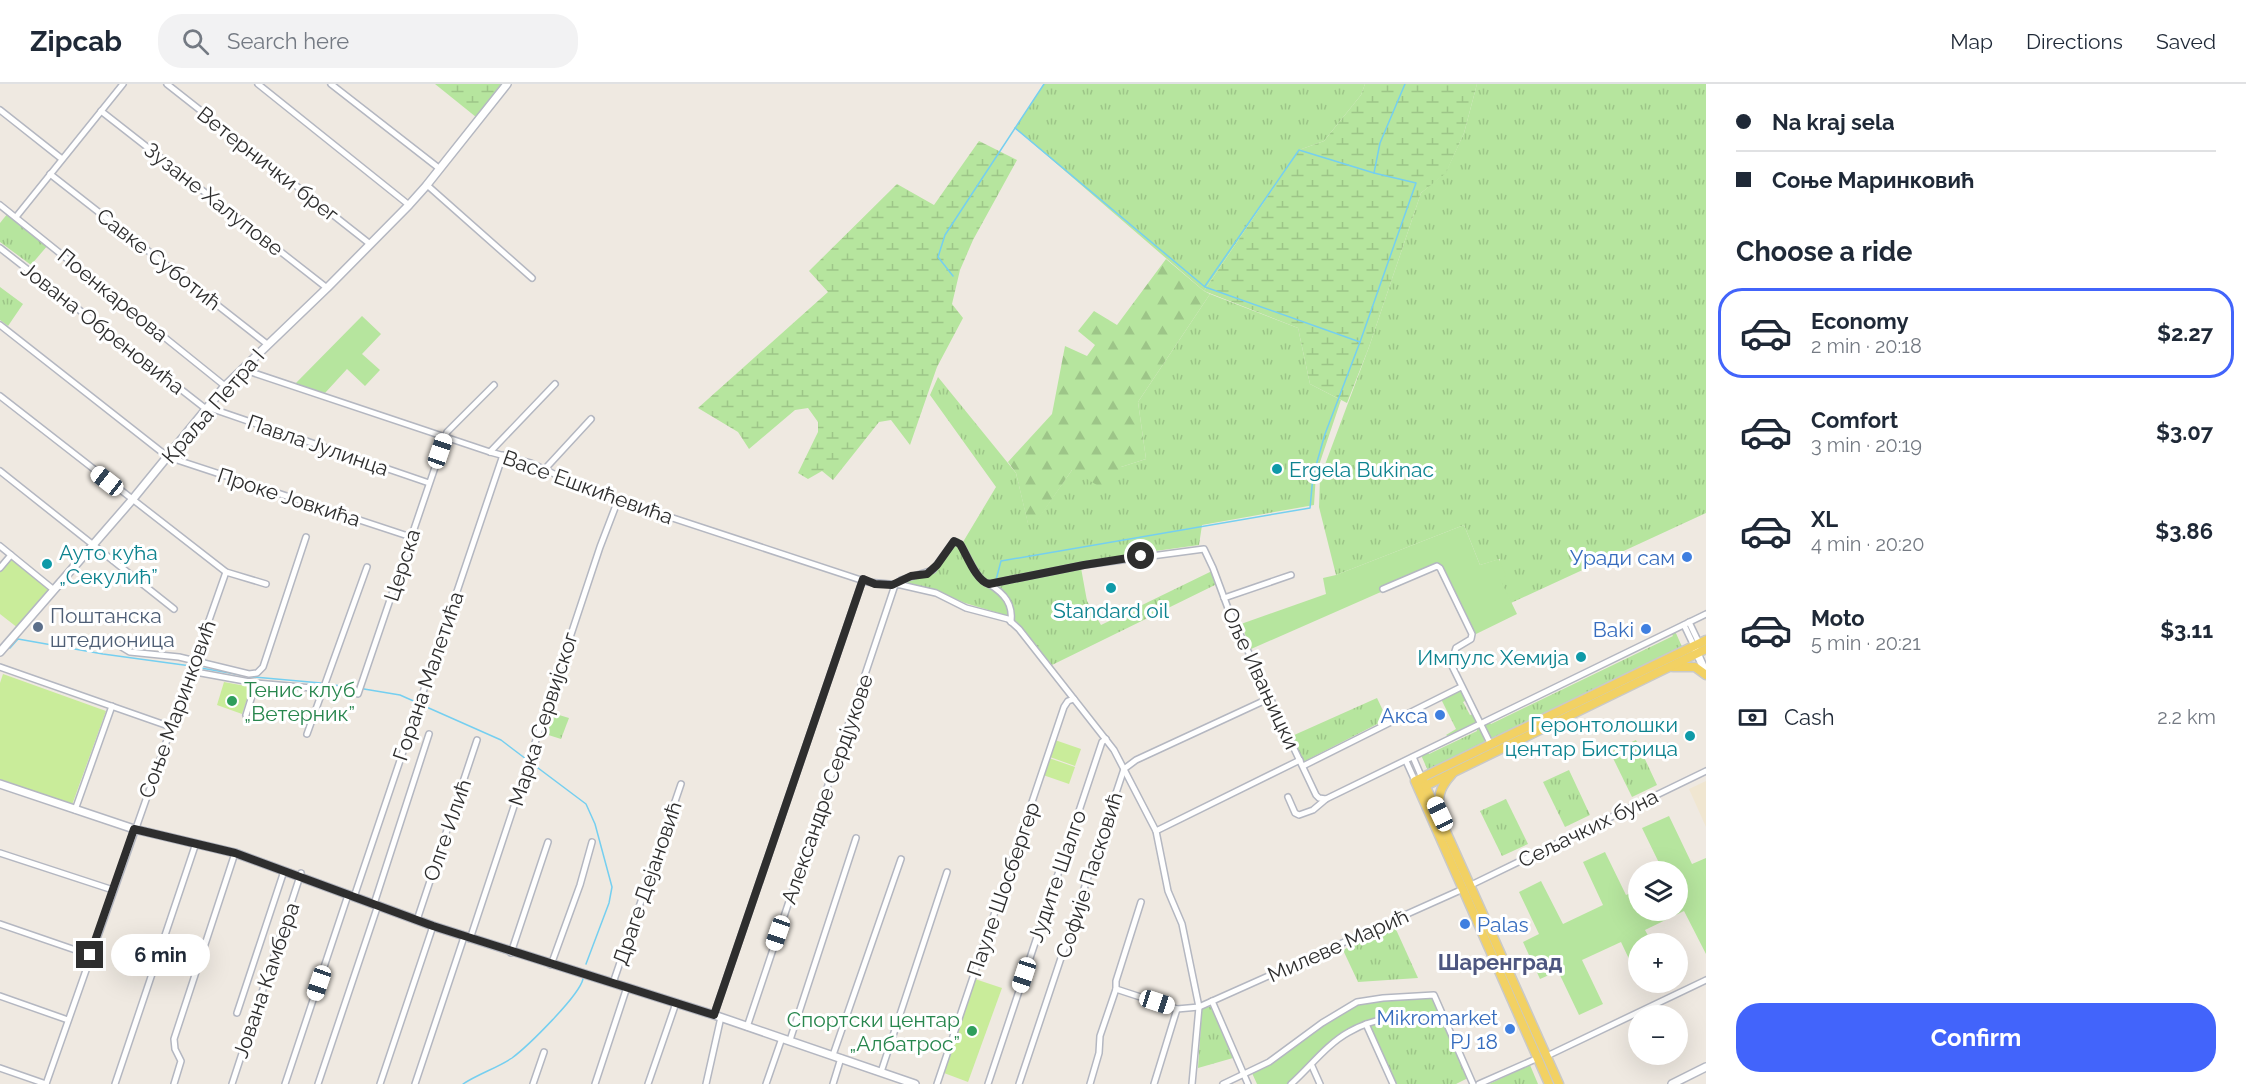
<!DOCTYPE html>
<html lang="en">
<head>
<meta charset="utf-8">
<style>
  body { margin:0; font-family:Raleway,sans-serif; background:#f2f2f3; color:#1f2937; height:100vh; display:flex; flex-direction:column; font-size:22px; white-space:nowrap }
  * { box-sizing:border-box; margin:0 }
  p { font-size:20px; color:#747a83 }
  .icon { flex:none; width:33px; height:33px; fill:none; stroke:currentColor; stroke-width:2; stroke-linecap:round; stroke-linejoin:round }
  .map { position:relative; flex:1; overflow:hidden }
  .sheet { display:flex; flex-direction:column; background:#fff; width:540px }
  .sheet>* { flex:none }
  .hud { display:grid; align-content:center; height:132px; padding:0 30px; background:#fff }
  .buttons { position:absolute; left:1628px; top:777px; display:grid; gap:12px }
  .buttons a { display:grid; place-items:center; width:60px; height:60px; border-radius:50%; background:#fff; box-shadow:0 6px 24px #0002; font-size:30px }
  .end { position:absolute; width:27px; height:27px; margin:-14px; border:8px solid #2e2e2e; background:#fff; box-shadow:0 0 0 3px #fff }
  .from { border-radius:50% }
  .bubble { position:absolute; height:42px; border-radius:21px; background:#fff; box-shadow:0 6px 24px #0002; font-size:20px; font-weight:700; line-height:42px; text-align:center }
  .car { position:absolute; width:18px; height:36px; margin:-18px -9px; border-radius:8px; box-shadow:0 0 4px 2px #0007; background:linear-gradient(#fff 24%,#345 0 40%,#fff 0 76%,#345 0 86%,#fff 0) }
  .hud b { display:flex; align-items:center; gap:21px; height:57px; font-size:22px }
  .hud b+b { border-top:2px solid #e0e1e3 }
  .hud i { width:15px; height:15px; background:#1f2937 }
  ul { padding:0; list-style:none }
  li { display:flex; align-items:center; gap:18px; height:90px; margin:0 12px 9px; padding:0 18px; border:3px solid transparent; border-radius:24px }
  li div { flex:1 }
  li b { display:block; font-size:22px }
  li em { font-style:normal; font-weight:700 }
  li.current { border-color:#4264fb }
  li>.icon { width:54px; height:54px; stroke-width:1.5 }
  h2 { padding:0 30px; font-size:27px; line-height:72px }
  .pay { display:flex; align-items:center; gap:15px; height:66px; padding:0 30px; font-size:22px }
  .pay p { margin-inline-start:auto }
  .cta { display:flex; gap:12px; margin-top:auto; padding:12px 30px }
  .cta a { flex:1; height:69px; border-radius:24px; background:#4264fb; color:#fff; font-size:24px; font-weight:700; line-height:69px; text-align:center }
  header { display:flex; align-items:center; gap:36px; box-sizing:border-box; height:84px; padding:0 30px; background:#fff; border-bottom:2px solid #e0e1e3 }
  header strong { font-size:28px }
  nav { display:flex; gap:33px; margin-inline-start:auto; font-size:21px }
  .search { width:420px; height:54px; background:#f2f2f3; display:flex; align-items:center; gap:15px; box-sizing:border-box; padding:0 21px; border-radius:24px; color:#747a83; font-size:22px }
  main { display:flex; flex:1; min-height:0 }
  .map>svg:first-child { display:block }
</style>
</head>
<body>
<header>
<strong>Zipcab</strong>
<div class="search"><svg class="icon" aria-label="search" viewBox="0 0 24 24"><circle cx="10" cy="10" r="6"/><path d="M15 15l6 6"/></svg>Search here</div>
<nav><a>Map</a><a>Directions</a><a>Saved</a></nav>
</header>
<main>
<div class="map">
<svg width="1706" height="1000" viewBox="0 0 1706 1000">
  <defs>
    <pattern id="grass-tufts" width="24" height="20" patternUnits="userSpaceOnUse" patternTransform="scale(1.5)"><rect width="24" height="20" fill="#b6e59e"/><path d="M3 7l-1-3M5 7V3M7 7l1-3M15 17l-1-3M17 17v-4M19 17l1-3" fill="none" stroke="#9dc588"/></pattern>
    <pattern id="forest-firs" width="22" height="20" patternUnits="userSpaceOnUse" patternTransform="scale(1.5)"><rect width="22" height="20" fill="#b6e59e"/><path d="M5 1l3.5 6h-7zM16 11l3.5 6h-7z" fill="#9dc588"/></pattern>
    <pattern id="wetland-marsh" width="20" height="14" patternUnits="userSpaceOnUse" patternTransform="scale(1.5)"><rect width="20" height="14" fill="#b6e59e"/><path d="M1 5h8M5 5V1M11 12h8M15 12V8" fill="none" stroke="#9dc588"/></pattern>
  </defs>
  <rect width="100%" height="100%" fill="#efe9e1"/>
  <polygon fill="#f0e6d1" points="1706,697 1706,743 1689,705"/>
  <g fill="url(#grass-tufts)">
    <polygon points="1044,0 1365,0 1361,11 1324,57 1299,66 1204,207 1015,44"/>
    <polygon points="1477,0 1706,0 1706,429 1511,519 1499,495 1500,475 1480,481 1464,441 1336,491 1319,423 1320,394 1369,263 1421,109 1446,88 1464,49"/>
    <polygon points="8,129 48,161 31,181 0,158 0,139"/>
    <polygon points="0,203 23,220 8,242 0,236"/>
    <polygon points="1210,210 1298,244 1310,300 1341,316 1316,390 1314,421 1202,441 1199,461 1097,475 1022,490 1024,496 1081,484 1087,517 1101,541 1212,487 1217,500 1052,581 1017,538 1005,531 965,519 939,508 902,499 931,491 940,483 958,454 963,458 996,403 930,311 938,293 1016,389 1028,439 1037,436 1072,386 1121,383 1146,375 1138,318"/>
    <polygon points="1675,547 1683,565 1492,658 1482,641 1489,638 1491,640 1673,552 1671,549"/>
    <polygon points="1460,606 1467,616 1463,618 1470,631 1474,630 1477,637 1476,639 1449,653 1446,651 1456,645 1441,615"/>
    <polygon points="1377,614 1387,635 1303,678 1292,652"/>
    <polygon points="546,627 569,634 561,655 539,648"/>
    <polygon points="1479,642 1486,660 1429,689 1421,671 1427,667 1429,670 1477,647 1476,643"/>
    <polygon points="1636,656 1657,701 1632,713 1610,668"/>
    <polygon points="1569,686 1590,731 1565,743 1543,698"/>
    <polygon points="1506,715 1528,760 1502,772 1480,727"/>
    <polygon points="1394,841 1418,894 1358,898 1343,866"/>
    <polygon points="1207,922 1211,923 1233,974 1198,984 1202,925"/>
    <polygon points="1418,934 1443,935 1468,994 1456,1000 1394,1000 1368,941 1395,935"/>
    <polygon points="1530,981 1538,1000 1489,1000"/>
  </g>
  <polygon fill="url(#forest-firs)" points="1166,175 1204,207 1210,210 1138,318 1146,375 1121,383 1105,406 1072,386 1037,437 1028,440 1016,389 1008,378 1052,330 1065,262 1087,272 1095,261 1078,247 1094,227 1117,241"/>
  <g fill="url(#wetland-marsh)">
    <polygon points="435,0 501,0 476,33"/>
    <polygon points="1365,0 1477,0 1464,49 1446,89 1421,109 1369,263 1347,319 1310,300 1298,244 1204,207 1299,66 1324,57 1361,11"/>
    <polygon points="979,57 1017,76 973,156 960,186 952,220 963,234 937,283 910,361 891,336 879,338 833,396 822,387 808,395 798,389 818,348 818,338 808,324 795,326 749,365 738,348 698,324 828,208 809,187 897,100 934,121"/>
  </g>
  <g fill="#b6e59e">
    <polygon points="362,232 381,250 362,270 380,286 365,302 347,285 325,309 295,300"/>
    <polygon points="1464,441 1480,481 1499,475 1506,492 1500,495 1517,530 1474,551 1440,482 1251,565 1241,540 1326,510 1323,494 1336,491"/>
    <polygon points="1669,732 1692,780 1706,774 1706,870 1684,827 1645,846 1652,859 1638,860 1638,894 1621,858 1582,876 1603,920 1579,931 1558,887 1540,895 1523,858 1539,850 1519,808 1541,797 1563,840 1603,821 1583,778 1605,768 1626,811 1638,806 1638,826 1677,826 1677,788 1663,787 1642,744"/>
    <polygon points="1433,913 1441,931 1367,937 1315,974 1288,1000 1257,1000 1252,989 1281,973 1324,939 1356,921 1382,916"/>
  </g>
  <g fill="#c9ec9a">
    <polygon points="11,475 50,506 18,544 0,530 0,488"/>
    <polygon points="3,590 106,627 72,721 0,695 0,599"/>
    <polygon points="224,598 251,603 242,630 217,621"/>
    <polygon points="1055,656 1081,665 1075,682 1050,673"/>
    <polygon points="1049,674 1075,683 1069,700 1043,691"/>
    <polygon points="975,895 1002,904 968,998 944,989"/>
  </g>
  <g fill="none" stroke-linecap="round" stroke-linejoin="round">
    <g stroke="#75cff0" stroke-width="1.5">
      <polyline points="1015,44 1205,203 1360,258"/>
      <polyline points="953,192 938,173 945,151 1044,0"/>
      <polyline points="1205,202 1299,66 1374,89"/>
      <polyline points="996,496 1001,477 1310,424 1313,392 1325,350 1360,258 1416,99 1374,89 1380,59 1405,0"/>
      <polyline points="7,563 10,564 18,555 103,570 191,582"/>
      <polyline points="195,583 253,593 321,599"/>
      <polyline points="326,600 356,604"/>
      <polyline points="364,605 400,611 418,619"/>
      <polyline points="422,621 501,656 526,675"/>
      <polyline points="530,678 586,720 595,740 612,803 609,819 586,880"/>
      <path d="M463,1000C478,990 497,984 512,974C528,962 579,912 583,895"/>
    </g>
    <g stroke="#b4b7c1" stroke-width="8">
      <g id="minor">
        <polyline points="167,0 370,160"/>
        <polyline points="258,0 409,121"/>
        <polyline points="331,0 440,85"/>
        <polyline points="0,26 62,75"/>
        <polyline points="101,27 327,204"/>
        <polyline points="50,90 267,260"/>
        <polyline points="427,101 532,194"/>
        <polyline points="0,121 225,302"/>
        <polyline points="16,133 123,0"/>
        <polyline points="0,164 206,325"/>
        <polyline points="0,241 168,373 411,453"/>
        <polyline points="242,285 490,368 531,379 567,396 618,416 867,498 901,501 936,509 966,524 1008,535 1019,545 1114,666 1156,747 1168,807 1182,840 1199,923 1192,1000"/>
        <polyline points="0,312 226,488 266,500"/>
        <polyline points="207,323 429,399"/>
        <polyline points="490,368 555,300"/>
        <polyline points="544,386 591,335"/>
        <polyline points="0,387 174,525"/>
        <polyline points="0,462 54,506"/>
        <polyline points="0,484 11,471"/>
        <path d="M989,500C1005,510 1013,520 1011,538"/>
        <polyline points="1383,505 1437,482 1440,484 1472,550 1471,555 1456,564 1451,580 1491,661"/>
        <polyline points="1224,514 1291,491"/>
        <polyline points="1689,538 1699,559"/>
        <polyline points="1684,541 1694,562"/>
        <polyline points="120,562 130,568 179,573 249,590 257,589 263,583 306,453"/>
        <polyline points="0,583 171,643"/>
        <polyline points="190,587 256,599 323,605"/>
        <polyline points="358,610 447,348 494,301"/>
        <polyline points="246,631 256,599"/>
        <polyline points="307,650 367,483"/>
        <polyline points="1413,673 1422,694"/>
        <polyline points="1406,677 1415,697"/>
        <polyline points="1303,682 1461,603"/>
        <polyline points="1288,713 1295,729 1299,731 1313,726 1326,715 1706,530"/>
        <polyline points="75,726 112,622"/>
        <polyline points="1156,747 1300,676"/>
        <polyline points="0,769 113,806"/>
        <polyline points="1471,801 1706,687"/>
        <polyline points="354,813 503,371"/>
        <polyline points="374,820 429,650"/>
        <polyline points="417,836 477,656"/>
        <polyline points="0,840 90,871"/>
        <polyline points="470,855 600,463 618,416"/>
        <polyline points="511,869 548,758"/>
        <polyline points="551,881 580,801 592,758"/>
        <polyline points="613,899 681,700"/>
        <polyline points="1116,905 1177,925 1199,923 1463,805"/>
        <polyline points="0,912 68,936"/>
        <polyline points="1212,917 1248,1000"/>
        <polyline points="237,929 284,787"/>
        <polyline points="714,931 863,495"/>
        <polyline points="1366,940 1393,1000"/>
        <path d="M747,943L895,501L901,496L933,486L954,457L960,460C968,471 976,497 989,500L1084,481L1204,465L1213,484L1229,527L1316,711L1319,714L1326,715"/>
        <polyline points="790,956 856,754"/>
        <polyline points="833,971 901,775"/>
        <polyline points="1547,972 1706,896"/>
        <polyline points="1312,982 1320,1000"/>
        <polyline points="0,984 46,1000"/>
        <polyline points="881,988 947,788"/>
        <polyline points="46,1000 226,488"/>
        <polyline points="115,1000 196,759"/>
        <polyline points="174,1000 181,977 175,965 174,955 235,769"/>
        <polyline points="232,1000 301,789"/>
        <polyline points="285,1000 348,811"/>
        <polyline points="318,1000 378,821"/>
        <polyline points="380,1000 433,842"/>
        <polyline points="415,1000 464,853"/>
        <polyline points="533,1000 544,968"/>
        <polyline points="595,1000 627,903"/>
        <polyline points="648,1000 676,919"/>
        <polyline points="706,1000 721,933"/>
        <polyline points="766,1000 782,954"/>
        <polyline points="833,1000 841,974"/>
        <polyline points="937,1000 1064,623 1068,617 1074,615"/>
        <polyline points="988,1000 1102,658 1106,655"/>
        <polyline points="1019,1000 1124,685 1136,676 1270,614"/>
        <polyline points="1090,1000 1099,969 1100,952 1116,905 1116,897 1141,818"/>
        <polyline points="1154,1000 1177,925"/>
        <polyline points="1223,1000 1269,978 1322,939 1357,918 1383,914 1434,911 1473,1000"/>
        <path d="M1291,1000C1310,983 1327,960 1349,948C1378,931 1412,931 1444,933"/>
        <polyline points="1479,1000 1538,974"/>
      </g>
    </g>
    <g stroke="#b4b7c1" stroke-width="10">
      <g id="tertiary">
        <polyline points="1696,567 1706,589"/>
        <polyline points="0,568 132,416 225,302 327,204 409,121 426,102 507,0"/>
        <polyline points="0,700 134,745 235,769 433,842 714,931 915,1000"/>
        <polyline points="1672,1000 1706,983"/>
      </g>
    </g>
    <g stroke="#c9c9c9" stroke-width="11">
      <g id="primary">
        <polyline points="1673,583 1695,583 1706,591"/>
        <polyline points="1422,694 1559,1000"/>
        <polyline points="1423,703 1706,565"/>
        <path d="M1439,724C1438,709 1442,701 1452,690"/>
        <polyline points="1549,1000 1415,697 1706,556"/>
      </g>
    </g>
    <use href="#minor" stroke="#fff" stroke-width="5"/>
    <use href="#tertiary" stroke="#fff" stroke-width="7"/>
    <use href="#primary" stroke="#f2d163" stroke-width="8"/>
  </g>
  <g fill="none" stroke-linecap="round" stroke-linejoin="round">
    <path stroke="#2e2e2e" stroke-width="8" d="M90,871L134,745L235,769L433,842L714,931L863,495L875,500L892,501L911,492L927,490L937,481L954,457L960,460C967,471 976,497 989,500L1084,481L1141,472"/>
  </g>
  <g fill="#0f9aa8" stroke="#fff" stroke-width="2">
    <circle cx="1277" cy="385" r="6"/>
    <circle cx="47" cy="480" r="6"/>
    <circle cx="1111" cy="504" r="6"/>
    <circle cx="1581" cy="573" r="6"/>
    <circle cx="1690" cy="652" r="6"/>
  </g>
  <g fill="#3f7fe0" stroke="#fff" stroke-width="2">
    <circle cx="1687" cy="473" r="6"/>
    <circle cx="1646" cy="545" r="6"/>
    <circle cx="1440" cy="631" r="6"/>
    <circle cx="1465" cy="840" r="6"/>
    <circle cx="1510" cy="945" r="6"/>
  </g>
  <circle fill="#5c6f8a" stroke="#fff" stroke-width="2" cx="38" cy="543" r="6"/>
  <g fill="#2e9e5b" stroke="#fff" stroke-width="2">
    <circle cx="232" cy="617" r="6"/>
    <circle cx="972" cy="947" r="6"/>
  </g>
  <g text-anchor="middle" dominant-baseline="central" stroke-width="6" stroke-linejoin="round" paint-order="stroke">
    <g font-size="21" fill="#2e2e2e" stroke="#fff">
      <text transform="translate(268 80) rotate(38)">Ветернички брег</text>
      <text transform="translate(214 115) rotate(38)">Зузане Халупове</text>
      <text transform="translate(159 175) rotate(38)">Савке Суботић</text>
      <text transform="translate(113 211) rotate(39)">Поенкареова</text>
      <text transform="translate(103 244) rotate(38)">Јована Обреновића</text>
      <text transform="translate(213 322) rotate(-49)">Краља Петра I</text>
      <text transform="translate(318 361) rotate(19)">Павла Јулинца</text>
      <text transform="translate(588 403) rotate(20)">Васе Ешкићевића</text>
      <text transform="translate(289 413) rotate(18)">Проке Јовкића</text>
      <text transform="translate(402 481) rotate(-72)">Церска</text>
      <text transform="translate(428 592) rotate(-71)">Горана Малетића</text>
      <text transform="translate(1261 594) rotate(65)">Оље Ивањицки</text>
      <text transform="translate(177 625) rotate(-70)">Соње Маринковић</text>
      <text transform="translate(543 635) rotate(-72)">Марка Сервијског</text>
      <text transform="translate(827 705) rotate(-71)">Александре Сердјукове</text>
      <text transform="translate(1588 744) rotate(-26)">Сељачких буна</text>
      <text transform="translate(447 746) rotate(-71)">Олге Илић</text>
      <text transform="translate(1089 791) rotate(-72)">Софије Пасковић</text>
      <text transform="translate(1057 792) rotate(-71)">Јудите Шалго</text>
      <text transform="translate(647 799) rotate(-71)">Драге Дејановић</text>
      <text transform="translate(1003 805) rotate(-71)">Пауле Шосбергер</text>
      <text transform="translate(1338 861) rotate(-24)">Милеве Марић</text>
      <text transform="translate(266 896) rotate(-71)">Јована Камбера</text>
    </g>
    <g font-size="21" fill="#0d838f" stroke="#fff" text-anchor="start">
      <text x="1289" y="385">Ergela Bukinac</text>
      <text x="59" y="468">Ауто кућа<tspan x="59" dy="24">„Секулић”</tspan></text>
      <text x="1111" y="526" text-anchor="middle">Standard oil</text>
      <text x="1569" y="573" text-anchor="end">Импулс Хемија</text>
      <text x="1678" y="640" text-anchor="end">Геронтолошки<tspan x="1678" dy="24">центар Бистрица</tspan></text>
    </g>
    <g font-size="21" fill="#366cbe" stroke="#fff" text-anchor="end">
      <text x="1675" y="473">Уради сам</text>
      <text x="1634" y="545">Baki</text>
      <text x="1428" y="631">Акса</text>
      <text x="1477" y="840" text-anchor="start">Palas</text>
      <text x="1498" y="933">Mikromarket<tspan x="1498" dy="24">PJ 18</tspan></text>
    </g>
    <g font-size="21" fill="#4e5e75" stroke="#fff" text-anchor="start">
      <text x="50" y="531">Поштанска<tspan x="50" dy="24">штедионица</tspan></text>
    </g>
    <g font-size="21" fill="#27864d" stroke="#fff" text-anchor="start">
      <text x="244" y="605">Тенис клуб<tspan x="244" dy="24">„Ветерник”</tspan></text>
      <text x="960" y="935" text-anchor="end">Спортски центар<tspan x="960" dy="24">„Албатрос”</tspan></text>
    </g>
    <g font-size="22" font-weight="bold" fill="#4d5680" stroke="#fff">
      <text x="1500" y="878">Шаренград</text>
    </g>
  </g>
</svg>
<div class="buttons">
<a><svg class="icon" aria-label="layers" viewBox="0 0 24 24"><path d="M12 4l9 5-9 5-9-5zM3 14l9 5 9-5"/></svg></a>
<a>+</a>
<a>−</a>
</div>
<i class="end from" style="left:1141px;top:472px"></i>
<i class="end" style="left:90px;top:871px"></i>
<div class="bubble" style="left:111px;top:850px;width:99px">6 min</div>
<i class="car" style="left:440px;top:367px;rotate:19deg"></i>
<i class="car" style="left:107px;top:397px;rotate:308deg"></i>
<i class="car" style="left:1440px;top:730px;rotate:335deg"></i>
<i class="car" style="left:778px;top:849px;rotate:199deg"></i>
<i class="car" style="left:1024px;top:891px;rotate:198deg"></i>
<i class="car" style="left:319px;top:899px;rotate:199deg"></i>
<i class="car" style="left:1157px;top:918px;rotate:108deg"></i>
</div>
<section class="sheet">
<div class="hud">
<b><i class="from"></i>Na kraj sela</b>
<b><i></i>Соње Маринковић</b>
</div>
<h2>Choose a ride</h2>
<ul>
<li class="current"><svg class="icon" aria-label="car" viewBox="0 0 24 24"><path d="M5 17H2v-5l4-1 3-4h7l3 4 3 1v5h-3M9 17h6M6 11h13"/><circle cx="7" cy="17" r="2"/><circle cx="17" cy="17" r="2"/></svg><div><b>Economy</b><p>2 min · 20:18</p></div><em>$2.27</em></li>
<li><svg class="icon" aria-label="car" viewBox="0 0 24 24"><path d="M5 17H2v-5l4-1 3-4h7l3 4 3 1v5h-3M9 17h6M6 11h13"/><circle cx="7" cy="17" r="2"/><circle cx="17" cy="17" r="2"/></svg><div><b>Comfort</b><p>3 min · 20:19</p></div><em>$3.07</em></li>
<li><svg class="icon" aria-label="car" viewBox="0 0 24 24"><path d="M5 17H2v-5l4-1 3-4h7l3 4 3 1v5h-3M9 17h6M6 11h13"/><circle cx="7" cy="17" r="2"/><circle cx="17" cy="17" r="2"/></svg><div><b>XL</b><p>4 min · 20:20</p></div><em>$3.86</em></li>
<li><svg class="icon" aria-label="car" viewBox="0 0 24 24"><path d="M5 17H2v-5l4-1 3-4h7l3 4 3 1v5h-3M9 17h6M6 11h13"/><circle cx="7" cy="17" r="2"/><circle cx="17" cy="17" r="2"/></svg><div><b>Moto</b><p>5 min · 20:21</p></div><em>$3.11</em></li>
</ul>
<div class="pay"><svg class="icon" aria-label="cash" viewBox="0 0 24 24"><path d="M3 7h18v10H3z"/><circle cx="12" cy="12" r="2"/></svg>Cash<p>2.2 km</p></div>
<div class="cta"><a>Confirm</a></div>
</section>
</main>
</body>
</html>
